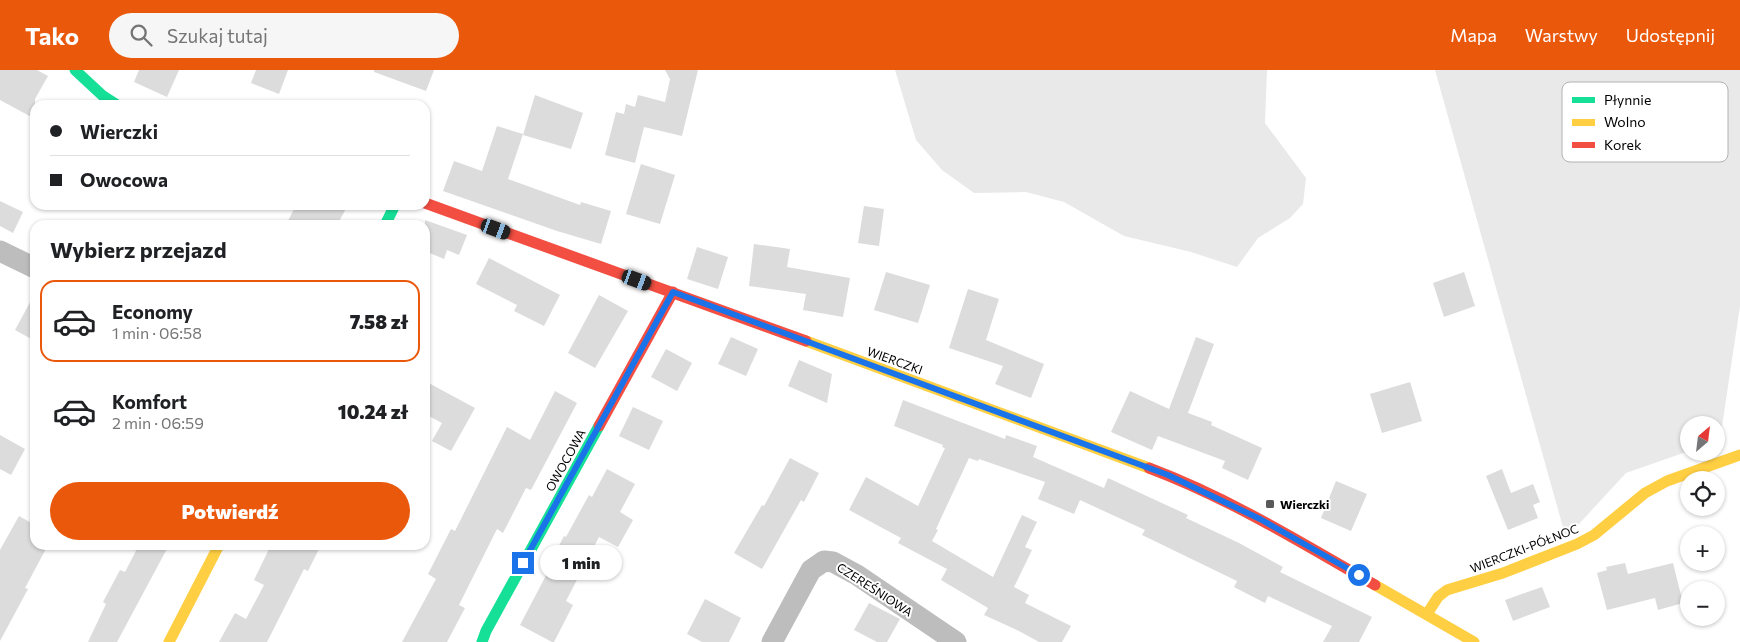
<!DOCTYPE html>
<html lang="pl">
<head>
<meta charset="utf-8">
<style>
  body { margin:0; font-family:Commissioner,sans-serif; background:#f6f6f6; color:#202124; height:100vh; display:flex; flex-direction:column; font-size:19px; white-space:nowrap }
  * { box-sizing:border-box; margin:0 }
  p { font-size:16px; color:#757577 }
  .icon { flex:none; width:28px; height:28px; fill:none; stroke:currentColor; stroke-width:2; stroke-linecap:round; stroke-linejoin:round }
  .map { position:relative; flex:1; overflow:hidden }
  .panel { position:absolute; left:30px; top:150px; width:400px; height:330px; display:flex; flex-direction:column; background:#fff; border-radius:15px; box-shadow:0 1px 4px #0004 }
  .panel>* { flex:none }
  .hud { position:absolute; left:30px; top:30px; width:400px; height:110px; border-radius:15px; box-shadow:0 1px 4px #0004; display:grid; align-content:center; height:110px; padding:0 20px; background:#fff }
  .needle { width:32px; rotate:28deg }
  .fabs { position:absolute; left:1680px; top:346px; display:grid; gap:10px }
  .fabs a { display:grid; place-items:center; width:45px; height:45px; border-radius:50%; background:#fff; box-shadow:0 1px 4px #0004; font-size:25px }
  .end { position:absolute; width:22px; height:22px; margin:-11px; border:6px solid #1a73e8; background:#fff; box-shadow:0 0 0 2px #fff }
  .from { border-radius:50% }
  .bubble { position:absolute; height:35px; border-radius:18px; background:#fff; box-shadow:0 1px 4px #0004; font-size:16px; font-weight:800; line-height:35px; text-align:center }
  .car { position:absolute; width:15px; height:30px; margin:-15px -8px; border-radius:6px; box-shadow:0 0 4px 1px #0007; background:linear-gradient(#222 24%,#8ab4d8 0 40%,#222 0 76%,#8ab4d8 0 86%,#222 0) }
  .hud b { display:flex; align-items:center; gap:18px; height:48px; font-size:19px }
  .hud b+b { border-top:1px solid #e0e0e0 }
  .hud i { width:12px; height:12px; background:#202124 }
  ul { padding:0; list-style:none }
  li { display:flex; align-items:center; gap:15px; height:82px; margin:0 10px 8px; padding:0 10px; border:2px solid transparent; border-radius:15px }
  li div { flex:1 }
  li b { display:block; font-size:19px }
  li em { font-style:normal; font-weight:800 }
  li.on { border-color:#ea580c }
  li>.icon { width:45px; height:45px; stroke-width:1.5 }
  h2 { padding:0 20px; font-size:22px; line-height:60px }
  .cta { display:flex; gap:10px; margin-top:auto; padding:10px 20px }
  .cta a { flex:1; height:58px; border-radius:30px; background:#ea580c; color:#fff; font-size:20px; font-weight:800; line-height:58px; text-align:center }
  header { display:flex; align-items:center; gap:30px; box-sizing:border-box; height:70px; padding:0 25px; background:#ea580c; color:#fff }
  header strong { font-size:24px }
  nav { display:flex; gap:28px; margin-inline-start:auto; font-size:18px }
  .search { width:350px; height:45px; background:#f6f6f6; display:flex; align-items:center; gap:12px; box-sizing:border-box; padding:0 18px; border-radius:28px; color:#757577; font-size:19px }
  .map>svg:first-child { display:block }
</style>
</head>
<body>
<header>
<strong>Tako</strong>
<div class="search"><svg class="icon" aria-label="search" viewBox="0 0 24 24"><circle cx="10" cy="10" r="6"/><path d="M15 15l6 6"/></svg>Szukaj tutaj</div>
<nav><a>Mapa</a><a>Warstwy</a><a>Udostępnij</a></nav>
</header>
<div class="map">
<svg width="1740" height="572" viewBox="0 0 1740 572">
  <rect width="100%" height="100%" fill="#fff"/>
  <g fill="#e9e9e9">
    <polygon points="895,0 1267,0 1265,53 1306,108 1303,134 1290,148 1258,168 1237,197 1191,182 1124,166 1064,132 1026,122 974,123 942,100 916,70"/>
    <polygon points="1435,0 1740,0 1740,236 1720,370 1716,371 1716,355 1689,355 1689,381 1626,403 1566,468"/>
  </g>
  <g fill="#dcdcdc">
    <polygon points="0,0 37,0 48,6 35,29 35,49 0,30"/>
    <polygon points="139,0 179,0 167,27 134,12"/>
    <polygon points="256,0 288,0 279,24 251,13"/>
    <polygon points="374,0 434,0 426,21 374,2"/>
    <polygon points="665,0 698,0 682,66 644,57 635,93 605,85 616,42 624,44 626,34 635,37 638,25 665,32 670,9"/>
    <polygon points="535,25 583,43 571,79 523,65"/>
    <polygon points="497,56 523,64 508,109 580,135 581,132 611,141 601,174 557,161 443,121 454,91 482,101"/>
    <polygon points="641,94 675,105 660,154 626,144"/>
    <polygon points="0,131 23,142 13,163 0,156"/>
    <polygon points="296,135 348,135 337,155 286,155"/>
    <polygon points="864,136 884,139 879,176 858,173"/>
    <polygon points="425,150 467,165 459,185 447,180 444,189 425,181"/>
    <polygon points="754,174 790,179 787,197 850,208 843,247 803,240 806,224 749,216"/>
    <polygon points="697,177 728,187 718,219 687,209"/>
    <polygon points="489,188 560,225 544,256 514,241 517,235 476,214"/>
    <polygon points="886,202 930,215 918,253 874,240"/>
    <polygon points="1464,202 1475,236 1444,247 1433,213"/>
    <polygon points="968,219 999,229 986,270 1044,294 1031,328 995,314 1003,296 949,278"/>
    <polygon points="35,223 35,271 15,260"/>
    <polygon points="599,225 628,241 595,298 568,283"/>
    <polygon points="731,267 758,279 746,306 718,294"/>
    <polygon points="1196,267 1214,274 1188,343 1212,352 1211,355 1262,378 1248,410 1222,398 1225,391 1158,366 1152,380 1111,362 1130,321 1169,339"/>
    <polygon points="666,279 692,293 677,321 651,307"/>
    <polygon points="799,290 832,304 827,333 788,316"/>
    <polygon points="425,311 475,338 451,381 432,371 442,353 425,344"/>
    <polygon points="1410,312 1422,351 1382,363 1370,324"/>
    <polygon points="555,321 577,333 531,420 526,418 503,463 497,459 459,535 465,538 447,572 402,572 436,509 428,504 451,459 455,461 507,357 530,370"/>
    <polygon points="903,330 1005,369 1006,365 1037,376 1033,387 1104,418 1108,408 1164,434 1188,445 1186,448 1239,473 1283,497 1280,502 1372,547 1359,572 1323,572 1332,556 1268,526 1265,533 1234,517 1237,511 1142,465 1145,460 1080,430 1074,444 1038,429 1045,412 979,389 978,391 969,388 936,459 938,460 932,471 993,507 1022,445 1037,452 1025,477 1032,480 1014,517 1029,525 1025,533 1071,556 1062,572 1039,572 1019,561 984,545 988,538 941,510 947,499 898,473 901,468 849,440 866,407 918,436 945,378 942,377 943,375 894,356"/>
    <polygon points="633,337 663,351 649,380 619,366"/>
    <polygon points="0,365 25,379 11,405 0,399"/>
    <polygon points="790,388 819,403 804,432 801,430 762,499 734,483 762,435 764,436"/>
    <polygon points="607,399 635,414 620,442 633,450 618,477 599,467 566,531 573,535 554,572 552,572 520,555 552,494 550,493 564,466 566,467 589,425 592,427"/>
    <polygon points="1502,399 1511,423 1533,414 1540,432 1533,435 1538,448 1508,460 1486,406"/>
    <polygon points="1336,411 1367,424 1351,461 1321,448"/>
    <polygon points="19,446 35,455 35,475 48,475 25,518 28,519 0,571 0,480"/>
    <polygon points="139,475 169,475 117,572 88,572 106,534 103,532 120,500 125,502"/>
    <polygon points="271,475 321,475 308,501 304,499 267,572 219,572 235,543 246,549 264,515 254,510"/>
    <polygon points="1625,493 1628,504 1673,493 1683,533 1658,540 1655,528 1607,540 1597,503 1607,500 1606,497"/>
    <polygon points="1542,517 1550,537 1513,551 1505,530"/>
    <polygon points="705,529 741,548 729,572 702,572 687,564"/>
    <polygon points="869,533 900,549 887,572 877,572 854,560"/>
  </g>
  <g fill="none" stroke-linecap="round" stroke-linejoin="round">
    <g stroke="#bdbdbd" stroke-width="21">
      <polyline points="0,181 35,198"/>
      <polyline points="772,572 811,500 824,491 833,492 857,505 956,572"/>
    </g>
    <g stroke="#16e098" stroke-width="11">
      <polyline points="75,0 103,26 117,35"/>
      <polyline points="385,155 395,135"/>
      <polyline points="482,572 486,561 599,356"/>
    </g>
    <g stroke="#ffcf43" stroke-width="11">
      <polyline points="806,271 1149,398"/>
      <polyline points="1375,515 1474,572"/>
      <polyline points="1427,544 1438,527 1447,520 1503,503 1577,474 1594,465 1645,423 1667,411 1740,385"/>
      <polyline points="169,572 219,475"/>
    </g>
    <g stroke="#f24e42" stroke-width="11">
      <polyline points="425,133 806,271"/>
      <polyline points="599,356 673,222"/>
      <path d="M1149,398C1229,428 1302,473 1375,515"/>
    </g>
  </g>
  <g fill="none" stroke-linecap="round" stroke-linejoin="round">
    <polyline stroke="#1a73e8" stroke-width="6" points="523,493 673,222 1168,405 1260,449 1359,505"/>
  </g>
  <rect fill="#595959" stroke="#fff" stroke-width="2" x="1265" y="429" width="10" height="10" rx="2.5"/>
  <g text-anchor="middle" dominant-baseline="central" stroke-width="4" stroke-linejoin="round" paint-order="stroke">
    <g font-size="12" fill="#000" stroke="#fff">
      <text transform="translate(895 290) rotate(20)">WIERCZKI</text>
      <text transform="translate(565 390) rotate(-61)">OWOCOWA</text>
      <text transform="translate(1524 478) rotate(-21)">WIERCZKI-PÓŁNOC</text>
      <text transform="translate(875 519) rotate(33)">CZEREŚNIOWA</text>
    </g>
    <g font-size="12" font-weight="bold" fill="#000" stroke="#fff" text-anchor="start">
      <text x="1280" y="434">Wierczki</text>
    </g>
  </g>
  <rect x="1562" y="12" width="166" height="80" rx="8" fill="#fff" stroke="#b2b2b2" stroke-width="1"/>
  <rect x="1572" y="27" width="23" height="6" fill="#16e098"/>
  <rect x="1572" y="49" width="23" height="7" fill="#ffcf43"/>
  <rect x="1572" y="72" width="23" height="6" fill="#f24e42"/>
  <g font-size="14" fill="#000">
    <text x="1604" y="35">Płynnie</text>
    <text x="1604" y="57">Wolno</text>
    <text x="1604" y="80">Korek</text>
  </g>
</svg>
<div class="fabs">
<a><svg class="needle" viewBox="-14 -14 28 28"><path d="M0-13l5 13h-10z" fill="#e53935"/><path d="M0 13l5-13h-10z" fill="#757577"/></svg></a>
<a><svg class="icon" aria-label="locate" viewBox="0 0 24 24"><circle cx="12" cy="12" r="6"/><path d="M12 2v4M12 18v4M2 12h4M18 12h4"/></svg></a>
<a>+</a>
<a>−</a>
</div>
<i class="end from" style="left:1359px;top:505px"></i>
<i class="end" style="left:523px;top:493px"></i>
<div class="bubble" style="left:540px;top:475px;width:82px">1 min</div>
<i class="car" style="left:496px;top:159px;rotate:110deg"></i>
<i class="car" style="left:637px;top:210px;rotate:110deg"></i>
<div class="hud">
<b><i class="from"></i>Wierczki</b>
<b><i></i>Owocowa</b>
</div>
<section class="panel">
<h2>Wybierz przejazd</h2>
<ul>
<li class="on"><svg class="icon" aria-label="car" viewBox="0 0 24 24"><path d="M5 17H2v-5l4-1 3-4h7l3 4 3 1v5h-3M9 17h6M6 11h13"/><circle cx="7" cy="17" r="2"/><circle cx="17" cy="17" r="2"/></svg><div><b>Economy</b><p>1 min · 06:58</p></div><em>7.58 zł</em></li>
<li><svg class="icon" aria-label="car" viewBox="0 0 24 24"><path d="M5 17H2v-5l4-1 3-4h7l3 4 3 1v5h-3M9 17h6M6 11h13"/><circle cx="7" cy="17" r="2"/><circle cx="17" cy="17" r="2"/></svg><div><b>Komfort</b><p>2 min · 06:59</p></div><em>10.24 zł</em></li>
</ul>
<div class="cta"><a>Potwierdź</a></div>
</section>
</div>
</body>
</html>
